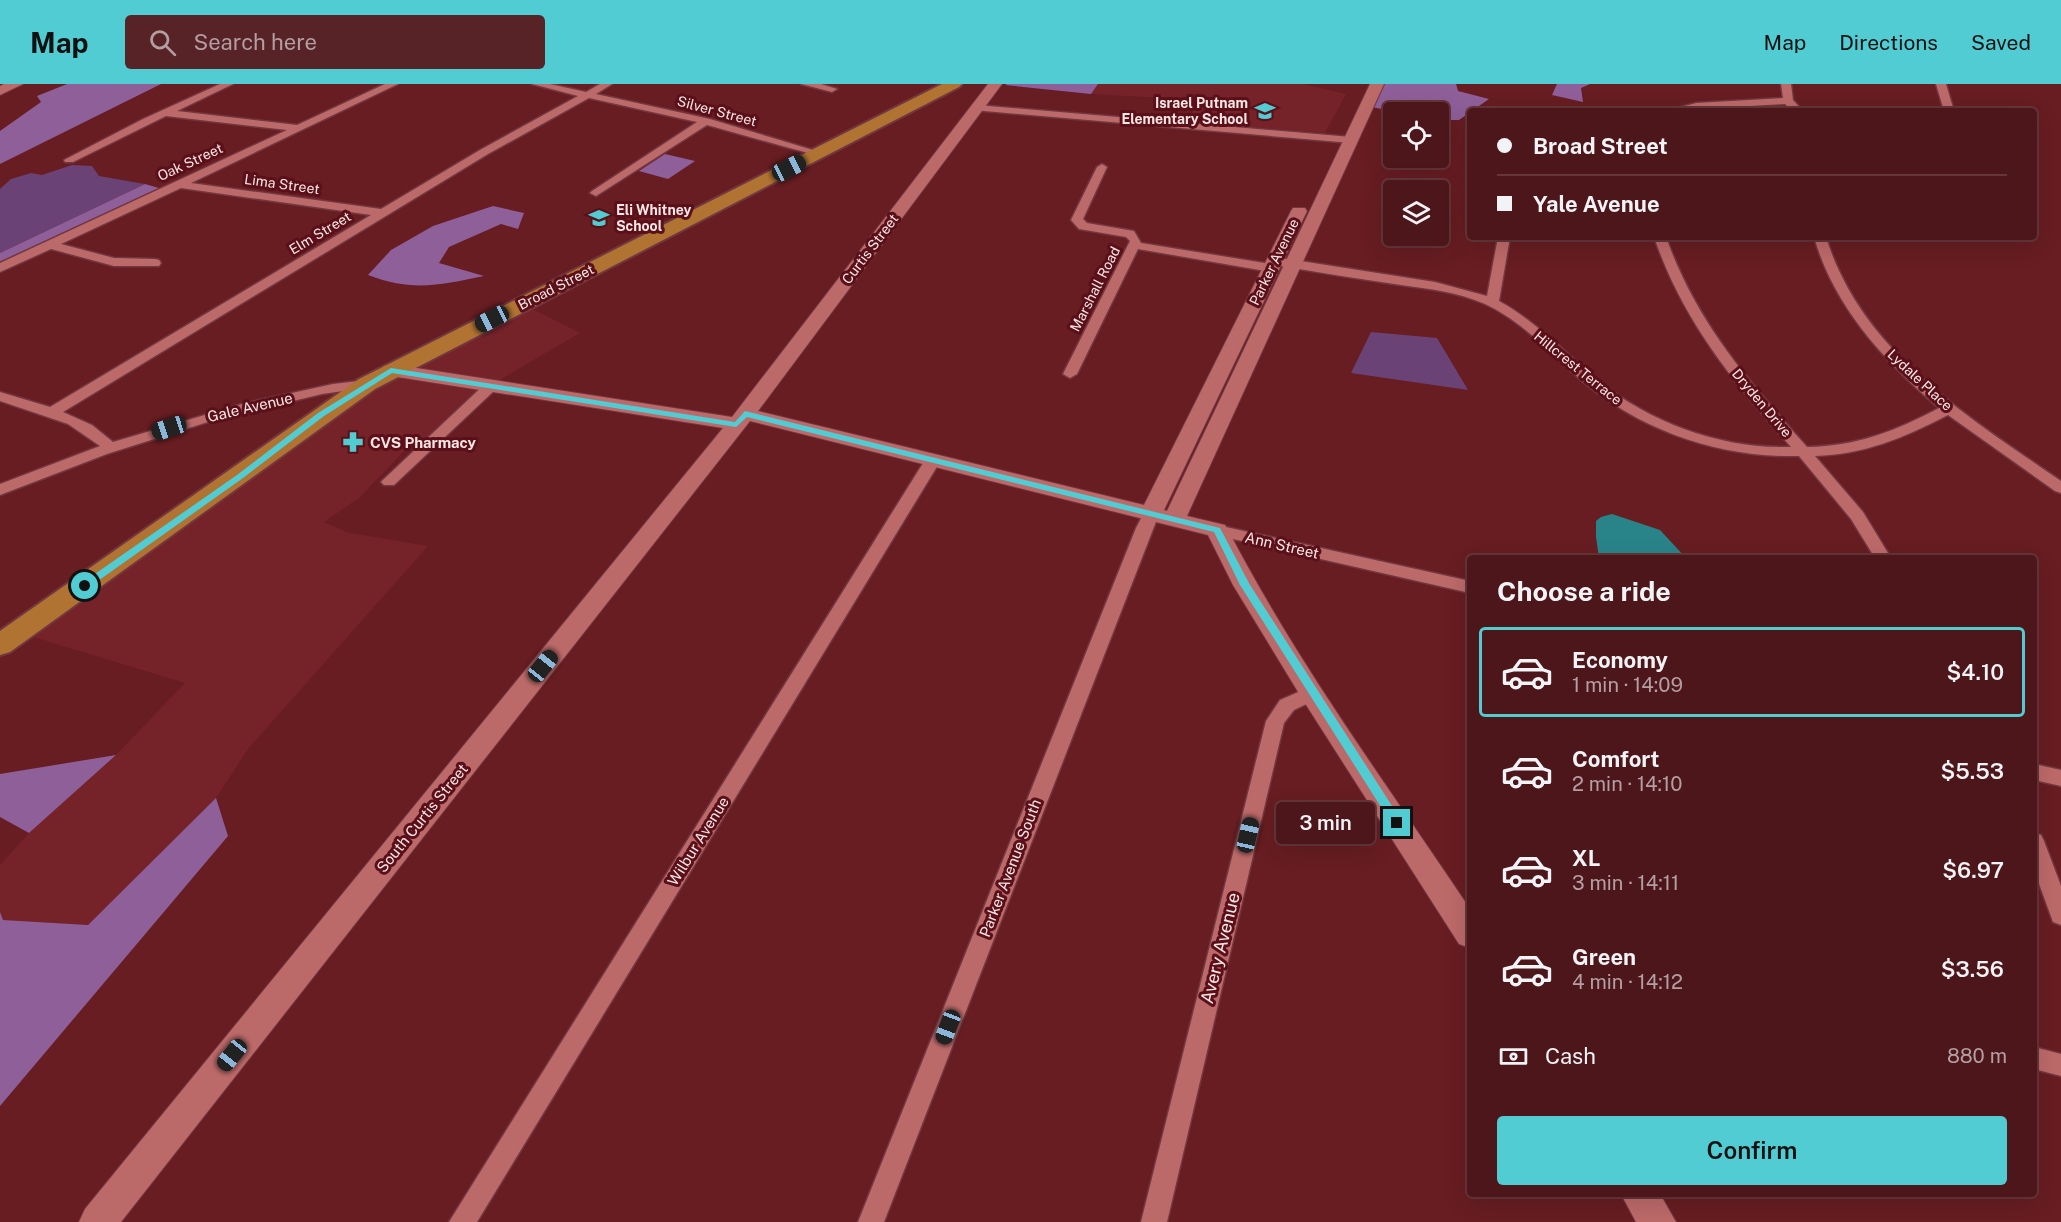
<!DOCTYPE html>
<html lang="en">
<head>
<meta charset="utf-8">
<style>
  body { margin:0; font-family:"Public Sans",sans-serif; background:#572327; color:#f1f3f6; height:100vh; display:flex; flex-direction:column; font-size:22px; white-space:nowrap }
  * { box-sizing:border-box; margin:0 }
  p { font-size:20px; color:#b39fa2 }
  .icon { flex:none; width:33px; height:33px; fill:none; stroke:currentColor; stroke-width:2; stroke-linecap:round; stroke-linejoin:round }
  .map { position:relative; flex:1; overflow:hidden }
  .drawer { position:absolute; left:1467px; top:471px; width:570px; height:642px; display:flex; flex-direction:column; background:#4d161a; border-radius:6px; box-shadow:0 6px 24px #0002,0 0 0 2px #643539 }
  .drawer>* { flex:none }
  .guide { position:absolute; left:1467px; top:24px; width:570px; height:132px; border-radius:6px; box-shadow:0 6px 24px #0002,0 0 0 2px #643539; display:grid; align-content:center; height:132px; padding:0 30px; background:#4d161a }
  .tools { position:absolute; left:1383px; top:18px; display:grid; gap:12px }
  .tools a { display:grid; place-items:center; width:66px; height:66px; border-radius:6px; background:#4d161a; box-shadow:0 6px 24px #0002,0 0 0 2px #643539; font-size:30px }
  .end { position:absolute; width:27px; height:27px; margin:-14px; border:8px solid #51ccd3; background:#111; box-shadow:0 0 0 3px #111 }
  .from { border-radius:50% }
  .bubble { position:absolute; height:42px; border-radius:6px; background:#4d161a; box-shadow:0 6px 24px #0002,0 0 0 2px #643539; font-size:20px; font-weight:600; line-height:42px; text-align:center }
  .car { position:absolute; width:18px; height:36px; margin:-18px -9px; border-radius:8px; box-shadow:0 0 4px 2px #0007; background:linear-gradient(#222 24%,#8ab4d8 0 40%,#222 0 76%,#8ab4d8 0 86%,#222 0) }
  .guide b { display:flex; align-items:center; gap:21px; height:57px; font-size:22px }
  .guide b+b { border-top:2px solid #643539 }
  .guide i { width:15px; height:15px; background:#f1f3f6 }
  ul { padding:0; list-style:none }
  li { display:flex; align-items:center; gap:18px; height:90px; margin:0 12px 9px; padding:0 18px; border:3px solid transparent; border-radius:6px }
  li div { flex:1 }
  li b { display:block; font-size:22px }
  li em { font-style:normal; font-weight:600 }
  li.selected { border-color:#51ccd3 }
  li>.icon { width:54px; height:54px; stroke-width:1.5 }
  h2 { padding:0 30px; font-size:27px; line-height:72px }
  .pay { display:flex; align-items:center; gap:15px; height:66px; padding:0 30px; font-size:22px }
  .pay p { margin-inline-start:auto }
  .cta { display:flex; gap:12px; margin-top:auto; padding:12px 30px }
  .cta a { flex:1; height:69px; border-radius:6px; background:#51ccd3; color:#111; font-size:24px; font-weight:600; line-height:69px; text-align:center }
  header { display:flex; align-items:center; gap:36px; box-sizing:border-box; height:84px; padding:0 30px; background:#51ccd3; color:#111 }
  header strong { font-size:28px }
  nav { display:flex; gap:33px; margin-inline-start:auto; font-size:21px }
  .search { width:420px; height:54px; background:#572327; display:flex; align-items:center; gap:15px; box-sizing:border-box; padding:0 21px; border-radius:6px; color:#b39fa2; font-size:22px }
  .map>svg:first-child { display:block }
</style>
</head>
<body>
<header>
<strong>Map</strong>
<div class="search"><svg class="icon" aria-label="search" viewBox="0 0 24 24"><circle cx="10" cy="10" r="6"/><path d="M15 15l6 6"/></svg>Search here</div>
<nav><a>Map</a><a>Directions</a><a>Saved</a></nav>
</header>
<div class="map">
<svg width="2061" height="1138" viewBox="0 0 2061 1138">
  <rect width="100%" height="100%" fill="#671d22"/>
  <g fill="#752229">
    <polygon points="1098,0 1303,0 1346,10 1325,49 1187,38 1197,16 1091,10"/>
    <polygon points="529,223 580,249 479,308 428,354 413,358 359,414 324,438 349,449 428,462 248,665 216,714 88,841 3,836 0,828 0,781 29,749 116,671 185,599 30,552 365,312"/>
  </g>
  <g fill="#6b4275">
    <polygon points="72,81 92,82 99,92 145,100 0,169 0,105 11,95 31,89 42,91"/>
    <polygon points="1371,248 1437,254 1468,306 1351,289"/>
  </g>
  <g fill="#8f5f9a">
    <polygon points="67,0 161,0 0,80 0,47 41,18 37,12"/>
    <polygon points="1007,0 1098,0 1091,10 1005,1"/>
    <polygon points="1381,0 1456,0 1458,7 1489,15 1459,36 1439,36 1438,28 1399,28 1371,23"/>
    <polygon points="1557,0 1590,0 1581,4 1583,18 1552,11"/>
    <polygon points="665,70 695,77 668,95 639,87"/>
    <polygon points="145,100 159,104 0,178 0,169"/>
    <path d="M493,122L524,129L518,145L501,140L449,163L439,179L484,192C441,201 411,208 368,191L391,166L433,142Z"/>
    <polygon points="116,671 29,749 0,733 0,690"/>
    <polygon points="216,714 228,752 0,1022 0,828 3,836 88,841"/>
  </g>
  <polygon fill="#298489" points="1612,430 1660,446 1686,474 1599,474 1596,453 1596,437 1601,433"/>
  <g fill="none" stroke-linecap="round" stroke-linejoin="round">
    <g stroke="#72373f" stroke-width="3">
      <g id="street">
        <polygon points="220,0 233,0 177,27 297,41 385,0 398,0 191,99 381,125 480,66 578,12 532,0 550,0 586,8 600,0 612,0 596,10 710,35 823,69 818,72 707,41 596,112 590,109 592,107 697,38 589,14 488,70 63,328 92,341 113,358 242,320 333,300 367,296 372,297 374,300 372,303 322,310 211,337 107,370 0,411 0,400 100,362 68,340 0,317 0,308 50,323 371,131 181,104 61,160 114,174 155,175 159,176 161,179 159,182 114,182 51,165 0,188 0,179 287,46 166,32 73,78 65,78 64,76 143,35"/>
        <polygon points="801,0 821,0 837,5 832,8"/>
        <polygon points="1781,0 1791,0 1793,16 1803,27 1792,27 1785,20 1666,27 1696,19 1783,14"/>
        <polygon points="1936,0 1946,0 1954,27 1944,27"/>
        <polygon points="977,21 1351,53 1356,56 1351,59 973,26 972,24"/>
        <polygon points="1102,80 1107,83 1083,135 1087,139 1134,147 1141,159 1271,180 1277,184 1271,188 1138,165 1077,290 1070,294 1063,290 1130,157 1126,153 1079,145 1071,136 1097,83"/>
        <path d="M1498,153H1510L1499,217C1537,238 1566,270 1599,297C1652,340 1723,365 1791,363C1733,298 1683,237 1654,153H1666C1696,238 1748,297 1807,363C1858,362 1895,347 1939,324C1885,278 1834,223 1814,153H1826C1861,267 1968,333 2061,397V409L2055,407L1948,331C1906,353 1863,371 1815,372L1863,428L1891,474H1875L1851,435L1799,372C1720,374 1641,347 1581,296C1550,269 1522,237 1485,220C1458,208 1429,205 1401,201C1359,195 1317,188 1275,181L1269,177L1275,173L1435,198L1487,212Z"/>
        <polygon points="491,298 496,299 498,302 496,305 394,401 384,401 381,398 384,395 486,299"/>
        <polygon points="933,371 941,376 477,1138 449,1138 925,376"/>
        <polygon points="1151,425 1159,430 884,1138 858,1138 1136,444 1145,427"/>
        <polygon points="1217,441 1470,497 1470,509 1211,450 1209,446 1211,442"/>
        <polygon points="1312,602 1319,604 1321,609 1319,614 1294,626 1284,639 1167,1138 1141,1138 1266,637 1280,616"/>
        <polygon points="2034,680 2061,686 2061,702 2034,696"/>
        <polygon points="2034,749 2041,751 2044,757 2061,802 2061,841 2053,838 2034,786"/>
        <polygon points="2034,963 2061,970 2061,992 2034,985"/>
      </g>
    </g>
    <g stroke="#72373f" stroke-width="2">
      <g id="secondary">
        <polygon points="4,0 23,0 0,11 0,2"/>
        <path d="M988,0H1002L758,327L1144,421L1291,127L1293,124H1305L1307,127L1164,426L1167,427L1370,0H1384L1187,432L1225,441L1228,446C1297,579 1387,701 1470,825V864L1459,860L1303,616L1233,501L1208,451L750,337L121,1138H79L85,1125L723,344L391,292L384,290L381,286L384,282L391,280L732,333Z"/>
        <polygon points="1621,1110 1660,1110 1676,1138 1636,1138"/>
      </g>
    </g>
    <g stroke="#72373f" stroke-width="4">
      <polygon id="primary" points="942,0 962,0 959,3 375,305 10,568 0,571 0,547 359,295"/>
    </g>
    <use href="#street" fill="#bc6969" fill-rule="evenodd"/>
    <use href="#secondary" fill="#bc6969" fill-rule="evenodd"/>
    <use href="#primary" fill="#b17332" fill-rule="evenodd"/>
  </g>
  <polygon fill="#51ccd3" points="391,284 735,338 745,327 1220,444 1250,501 1403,739 1397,744 1393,742 1240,501 1214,448 747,333 736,343 392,289 324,332 243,394 88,504 82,504 82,499 237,391 318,329"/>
  <defs>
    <g id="school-bare" transform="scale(1.62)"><path d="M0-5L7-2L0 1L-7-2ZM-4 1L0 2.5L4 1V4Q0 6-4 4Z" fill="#51ccd3" stroke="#5b1019" stroke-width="2.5" paint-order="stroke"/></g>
    <g id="pharmacy-bare" transform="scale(1.62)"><path d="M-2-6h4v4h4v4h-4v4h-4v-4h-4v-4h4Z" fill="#51ccd3" stroke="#5b1019" stroke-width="2.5" paint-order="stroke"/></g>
  </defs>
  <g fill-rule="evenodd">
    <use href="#school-bare" x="1265" y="27"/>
    <use href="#school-bare" x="599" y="134"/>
    <use href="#pharmacy-bare" x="353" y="358"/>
  </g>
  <g text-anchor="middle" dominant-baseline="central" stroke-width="6" stroke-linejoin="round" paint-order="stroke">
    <g font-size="14" font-weight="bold" fill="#f9e6e5" stroke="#5b1019" text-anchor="end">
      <text x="1248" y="19">Israel Putnam<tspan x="1248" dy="16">Elementary School</tspan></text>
      <text x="616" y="126" text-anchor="start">Eli Whitney<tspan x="616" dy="16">School</tspan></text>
    </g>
    <g font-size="14" fill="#f9e6e5" stroke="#5b1019">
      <text transform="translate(717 27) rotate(15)">Silver Street</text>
      <text transform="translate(190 78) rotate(-25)">Oak Street</text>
      <text transform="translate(282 100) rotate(8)">Lima Street</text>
      <text transform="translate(320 149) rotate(-31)">Elm Street</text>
      <text transform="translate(870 165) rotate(-53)">Curtis Street</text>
      <text transform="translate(1274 178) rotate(-64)">Parker Avenue</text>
      <text transform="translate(556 203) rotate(-27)">Broad Street</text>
      <text transform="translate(1095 205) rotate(-63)">Marshall Road</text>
      <text transform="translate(1578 284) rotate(39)">Hillcrest Terrace</text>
      <text transform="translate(1920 296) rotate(43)">Lydale Place</text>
      <text transform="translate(1762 319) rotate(50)">Dryden Drive</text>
    </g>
    <g font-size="15" fill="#f9e6e5" stroke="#5b1019">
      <text transform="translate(250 323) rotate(-13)">Gale Avenue</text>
      <text transform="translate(1282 461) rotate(13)">Ann Street</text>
      <text transform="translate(422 734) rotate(-51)">South Curtis Street</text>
      <text transform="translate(698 757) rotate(-58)">Wilbur Avenue</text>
      <text transform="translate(1010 784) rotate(-69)">Parker Avenue South</text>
    </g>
    <g font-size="15" font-weight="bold" fill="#f9e6e5" stroke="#5b1019" text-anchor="start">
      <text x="370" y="358">CVS Pharmacy</text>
    </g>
    <g font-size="18" fill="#f9e6e5" stroke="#5b1019">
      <text transform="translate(1220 864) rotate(-76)">Avery Avenue</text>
    </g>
  </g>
</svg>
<div class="tools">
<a><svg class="icon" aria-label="locate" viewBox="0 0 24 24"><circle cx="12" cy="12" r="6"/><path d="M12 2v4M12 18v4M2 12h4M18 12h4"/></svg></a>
<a><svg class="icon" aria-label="layers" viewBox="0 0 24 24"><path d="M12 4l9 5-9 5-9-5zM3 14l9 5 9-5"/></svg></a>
</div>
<i class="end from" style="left:85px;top:502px"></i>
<i class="end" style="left:1397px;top:739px"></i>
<div class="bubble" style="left:1276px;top:718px;width:99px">3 min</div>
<i class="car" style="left:789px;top:84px;rotate:63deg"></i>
<i class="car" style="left:492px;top:235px;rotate:243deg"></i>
<i class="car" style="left:169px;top:344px;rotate:252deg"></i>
<i class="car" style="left:543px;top:582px;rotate:39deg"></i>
<i class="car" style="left:1248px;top:751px;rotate:13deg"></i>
<i class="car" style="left:948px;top:943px;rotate:201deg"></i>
<i class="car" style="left:232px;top:971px;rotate:219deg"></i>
<div class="guide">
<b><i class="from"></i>Broad Street</b>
<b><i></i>Yale Avenue</b>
</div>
<section class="drawer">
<h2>Choose a ride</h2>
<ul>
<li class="selected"><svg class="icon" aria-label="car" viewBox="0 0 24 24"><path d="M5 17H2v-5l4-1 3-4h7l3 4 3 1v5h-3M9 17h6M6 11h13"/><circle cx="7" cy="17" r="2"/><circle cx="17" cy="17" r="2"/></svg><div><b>Economy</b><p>1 min · 14:09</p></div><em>$4.10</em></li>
<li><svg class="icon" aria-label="car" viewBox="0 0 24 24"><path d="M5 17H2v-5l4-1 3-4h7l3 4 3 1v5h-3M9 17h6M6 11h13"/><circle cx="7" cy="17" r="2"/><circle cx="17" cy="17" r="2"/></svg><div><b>Comfort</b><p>2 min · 14:10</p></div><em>$5.53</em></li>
<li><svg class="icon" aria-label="car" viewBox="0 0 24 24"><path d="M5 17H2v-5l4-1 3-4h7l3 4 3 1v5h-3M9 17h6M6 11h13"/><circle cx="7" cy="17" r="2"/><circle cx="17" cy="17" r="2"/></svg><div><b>XL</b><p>3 min · 14:11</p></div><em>$6.97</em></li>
<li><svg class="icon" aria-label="car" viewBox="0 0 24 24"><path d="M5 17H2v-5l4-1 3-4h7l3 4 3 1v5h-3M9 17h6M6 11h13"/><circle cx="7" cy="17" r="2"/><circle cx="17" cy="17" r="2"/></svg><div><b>Green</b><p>4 min · 14:12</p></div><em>$3.56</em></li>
</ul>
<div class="pay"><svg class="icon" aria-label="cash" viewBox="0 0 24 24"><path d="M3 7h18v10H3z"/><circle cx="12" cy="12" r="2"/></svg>Cash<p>880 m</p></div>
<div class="cta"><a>Confirm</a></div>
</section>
</div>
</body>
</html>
